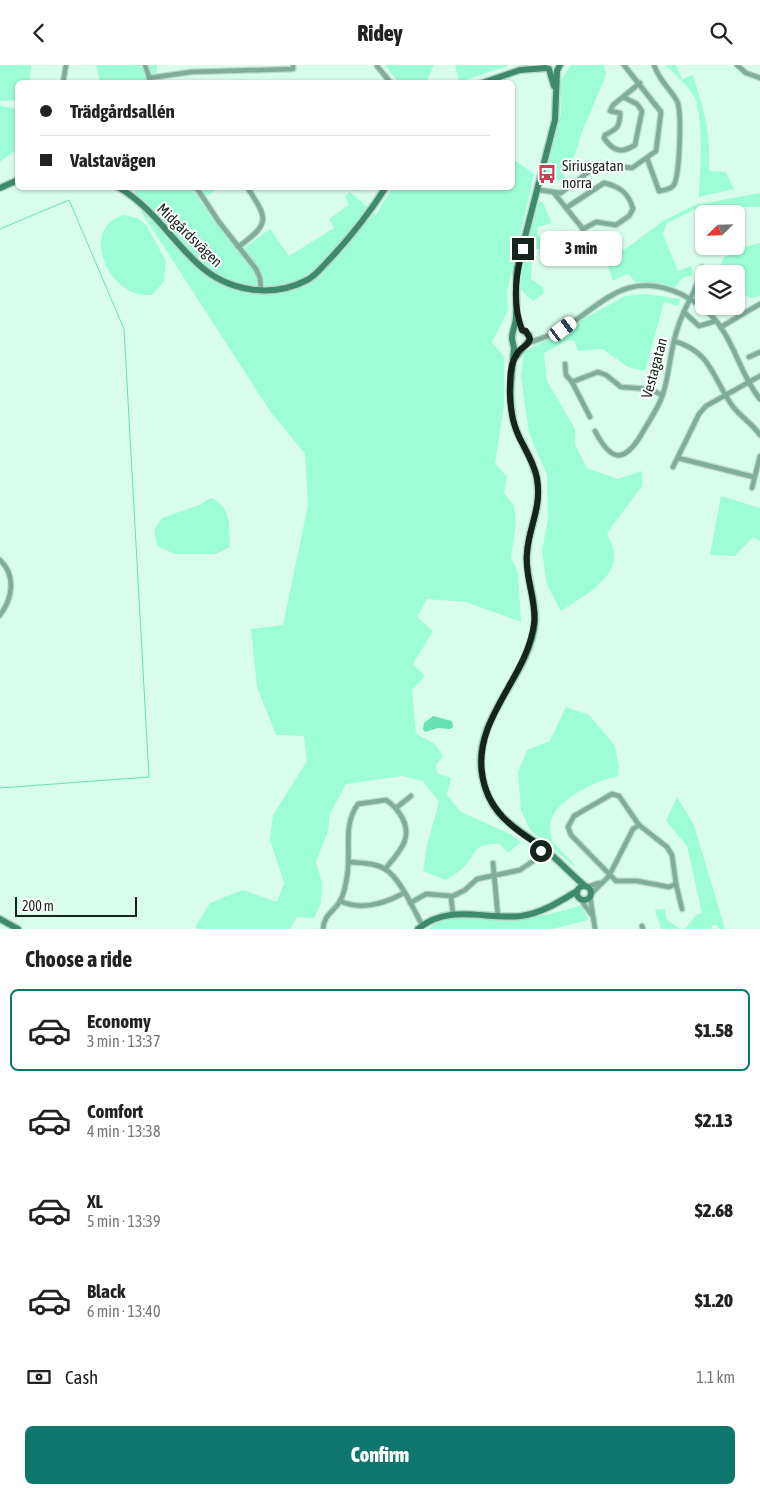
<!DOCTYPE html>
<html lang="en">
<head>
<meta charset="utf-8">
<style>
  body { margin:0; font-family:"Asap Condensed",sans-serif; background:#f6f6f6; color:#222; height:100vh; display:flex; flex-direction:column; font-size:19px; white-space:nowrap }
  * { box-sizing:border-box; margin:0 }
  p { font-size:16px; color:#767676 }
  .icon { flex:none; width:28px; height:28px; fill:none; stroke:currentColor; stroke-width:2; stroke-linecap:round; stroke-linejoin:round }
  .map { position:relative; height:864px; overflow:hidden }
  .drawer { display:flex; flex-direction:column; background:#fff; flex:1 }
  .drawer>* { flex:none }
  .top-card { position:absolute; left:15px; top:15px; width:500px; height:110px; border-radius:8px; box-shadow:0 1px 4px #0004; display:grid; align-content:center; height:110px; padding:0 25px; background:#fff }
  .needle { width:32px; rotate:247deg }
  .tools { position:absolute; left:695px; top:140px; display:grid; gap:10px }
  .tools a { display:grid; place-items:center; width:50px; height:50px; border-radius:8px; background:#fff; box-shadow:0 1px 4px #0004; font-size:25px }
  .scale { position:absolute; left:15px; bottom:12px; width:122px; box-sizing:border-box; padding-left:5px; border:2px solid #16241e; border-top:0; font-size:14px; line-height:18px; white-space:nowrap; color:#16241e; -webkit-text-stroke:4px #fff; paint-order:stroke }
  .end { position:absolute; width:22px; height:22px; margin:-11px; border:6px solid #16241e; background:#fff; box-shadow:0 0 0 2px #fff }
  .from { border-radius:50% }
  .bubble { position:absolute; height:35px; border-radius:8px; background:#fff; box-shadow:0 1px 4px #0004; font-size:16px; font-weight:800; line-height:35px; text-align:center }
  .car { position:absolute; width:15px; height:30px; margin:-15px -8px; border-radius:6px; box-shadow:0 0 4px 1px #0007; background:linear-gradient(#fff 24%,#345 0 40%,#fff 0 76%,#345 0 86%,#fff 0) }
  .top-card b { display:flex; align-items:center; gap:18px; height:48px; font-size:19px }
  .top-card b+b { border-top:1px solid #e0e0e0 }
  .top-card i { width:12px; height:12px; background:#222 }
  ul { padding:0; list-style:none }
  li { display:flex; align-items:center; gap:15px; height:82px; margin:0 10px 8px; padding:0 15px; border:2px solid transparent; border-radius:8px }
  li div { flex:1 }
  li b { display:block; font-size:19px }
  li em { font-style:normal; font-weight:800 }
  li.selected { border-color:#0f766e }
  li>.icon { width:45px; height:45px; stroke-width:1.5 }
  h2 { padding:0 25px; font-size:22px; line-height:60px }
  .pay { display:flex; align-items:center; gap:12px; height:55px; padding:0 25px; font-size:19px }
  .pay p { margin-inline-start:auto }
  .action { display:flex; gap:10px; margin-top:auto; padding:10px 25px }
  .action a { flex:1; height:58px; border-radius:8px; background:#0f766e; color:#fff; font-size:20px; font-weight:800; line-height:58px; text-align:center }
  header { display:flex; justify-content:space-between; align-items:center; height:65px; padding:0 25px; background:#fff; font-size:22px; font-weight:800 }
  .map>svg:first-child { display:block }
</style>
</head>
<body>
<header><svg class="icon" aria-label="back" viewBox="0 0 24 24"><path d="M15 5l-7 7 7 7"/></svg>Ridey<svg class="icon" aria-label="search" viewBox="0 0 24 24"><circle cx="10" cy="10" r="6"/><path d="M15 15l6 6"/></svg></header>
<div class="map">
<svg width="760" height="864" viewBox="0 0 760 864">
  <rect width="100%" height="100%" fill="#d9fded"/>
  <g fill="#9cfdd6">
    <polygon points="0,0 31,0 30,17 18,18 17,35 0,36"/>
    <polygon points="96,0 157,0 156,17 100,17"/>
    <polygon points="385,0 434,0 426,17 399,18"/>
    <polygon points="455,0 510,0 459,17"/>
    <polygon points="571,0 604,0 606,10 582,67 575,90 562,103 565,115 544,116 561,48 560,16"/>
    <path d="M665,0H676L682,14L693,10C704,46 711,67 709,106L726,107L734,124L699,132C700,112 704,48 694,31C688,20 674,9 665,0Z"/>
    <polygon points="0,41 18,44 17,84 0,97"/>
    <path d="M513,94L534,109L507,227L508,245L492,277L504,292V340L495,398L507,412L504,428L514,441L516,458L511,493L518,507L521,557L466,537L427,534L417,552L433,566L413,599L425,611L412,625L416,669L435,679L443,691L436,700L438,709L451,713L447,730L461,747L510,769L521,777L508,788L500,779C472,778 478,787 463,803C458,808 451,812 446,815L423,806L427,780L439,737L423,716L402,711L346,719L330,749L328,766L316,797L322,818L321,838L314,853L297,852L290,864H197L196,861L210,838L243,825L277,837L284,818L270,775L273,750L307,696L304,671L276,670L257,622L251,564L283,560L308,440L305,389L270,346L142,148L134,123H220L199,135L243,184L270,164L289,191L334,163L329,154L349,140L345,131L350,127L376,150L392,123L512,122Z"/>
    <polygon points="760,128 760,142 700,142 667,158 663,169 678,206 691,201 693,210 682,213 674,223 663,219 635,217 628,208 613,216 605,192 588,199 574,184 533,184 531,214 543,222 544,228 533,236 521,225 521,204 539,136 543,138 552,158 537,162 538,172 572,171 595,181 624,185 663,156 695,140"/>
    <path d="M125,150L139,154L146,160L166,196L164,216L152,230C107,235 78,160 125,150Z"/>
    <polygon points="760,178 760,231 752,233 740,229 736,230 736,209 719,209 723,193 740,183"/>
    <path d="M646,229L680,234L679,241L664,237L645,306L628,302L603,284L578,286L574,275L566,276L544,288L547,316L575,364V380L587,403L618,414L642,406V421L607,468C609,474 613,481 614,487C618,514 580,533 561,546L547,520L542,486L548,454L547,410L529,368L521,311L524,287L625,231Z"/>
    <polygon points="721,431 760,443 760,476 753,472 735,491 710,490"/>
    <path d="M211,433C232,441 229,462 230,482L216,489H175L157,481L154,465L162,453L199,440Z"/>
    <path d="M566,642L589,650L615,681L619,702L618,711C598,715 556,734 551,756C549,762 551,770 552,776L575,800L574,801L530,765L521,745L518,708L527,685L550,676Z"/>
    <polygon points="677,732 694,760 725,864 719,864 717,860 713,860 711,864 685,864 696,850 702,848 687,781 666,756"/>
    <path d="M582,840L588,855L552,864H428C433,861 439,856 445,854C461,849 482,856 499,855C528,854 554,849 582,840Z"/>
    <polygon points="665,844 667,855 680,864 661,864 655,845"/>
  </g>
  <polygon fill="#66e2b4" points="433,651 452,656 453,662 450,664 438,663 425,667 423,664 424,658"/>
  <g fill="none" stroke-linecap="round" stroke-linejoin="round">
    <polyline stroke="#66e2b4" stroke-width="1" points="0,164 69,135 124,264 149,712 0,723"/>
    <g stroke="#badacc" stroke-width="7">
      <g id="street">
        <polyline points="145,0 151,18"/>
        <polyline points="737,0 746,8 760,13"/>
        <polyline points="377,1 391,18"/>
        <polyline points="149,13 191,7 293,4 293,0"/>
        <polyline points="63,18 66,0"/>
        <path d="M623,32L637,39L642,46L635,80C621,89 613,86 604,73L605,70C617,64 620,62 620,48L610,46L613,40L640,18"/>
        <path d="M647,93L659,126C664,125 669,125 673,121C680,114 682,46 677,36C669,22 660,17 654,0"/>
        <polyline points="196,122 219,157 256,204 260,213 261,225"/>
        <polyline points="354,122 355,122"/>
        <polyline points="539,125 561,128 599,99 632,103 656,86 661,47 624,0"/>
        <path d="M554,128L583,164L596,157L616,160L629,151L633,144C629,128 619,121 604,118L566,143"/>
        <path d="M238,182C271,158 268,154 247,122"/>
        <polyline points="684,247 699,261 716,256"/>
        <polyline points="721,262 760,239"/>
        <path d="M674,276C711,287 712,311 731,339C739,351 752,358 760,370"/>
        <path d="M529,278C540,273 554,270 564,263C606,236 628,205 681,229C695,236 707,244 717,257C735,279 741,311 760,334"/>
        <polyline points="749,292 760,287"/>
        <polyline points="565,299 566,310 572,317 598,307 606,310 621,322 649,324 662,330"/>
        <polyline points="572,317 590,352"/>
        <path d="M595,366C610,395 623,400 641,370C649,356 658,344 663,329C670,307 670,284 678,262C684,241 699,223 702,202"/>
        <polyline points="678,393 754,412"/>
        <polyline points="673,402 699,349 706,341 760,311"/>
        <polyline points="752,423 760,391"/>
        <path d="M0,495C16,510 13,533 0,550"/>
        <polygon points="612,729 619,731 639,760 667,782 672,790 676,819 669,822 637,816 616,816 571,770 568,762 574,751"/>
        <polyline points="396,743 411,731"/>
        <path d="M350,797C362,798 375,798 385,804C400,813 414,845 422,860"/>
        <polyline points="493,798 498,852"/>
        <polyline points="676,819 682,844"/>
        <polyline points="587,822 599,818"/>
        <polyline points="591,829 609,811 633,764 639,760"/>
        <polyline points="590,831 595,864"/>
        <polyline points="581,835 591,849"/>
        <path d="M340,836C362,846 384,839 404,828"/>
        <polyline points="410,838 426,829 452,831"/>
        <polyline points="453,849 451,832 465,825 477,814 520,805 533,796 544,783"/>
        <polyline points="642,861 643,864"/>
        <path d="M323,864C324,849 334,847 340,836C343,831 345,823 346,817C353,790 341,762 358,739L386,735C392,739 396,743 400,749C415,772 400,786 385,804"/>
      </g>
    </g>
    <g stroke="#badacc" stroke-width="9">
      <g id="secondary">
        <path d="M560,0L557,6L555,55L517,203C515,219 517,235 516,252C516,259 512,266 512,273C512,277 514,280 514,284C512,309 508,331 513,355C518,376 534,393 537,415C542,446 528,462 527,489C525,511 536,533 535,556C531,611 471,653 482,711C491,755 515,760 546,785C560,797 572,810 585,821"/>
        <polyline points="549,4 554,21"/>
        <polyline points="482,18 520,5 546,3"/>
        <path d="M118,122C151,141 171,174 198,199C227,226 271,234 307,215C315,211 321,203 327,197C350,173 368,150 386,122"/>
        <polyline points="0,123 18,115"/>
        <polyline points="515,293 530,274 529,270 522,265 517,251"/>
        <circle cx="584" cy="828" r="7"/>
        <polyline points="0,854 18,864"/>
        <path d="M418,864C448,838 486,855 521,851C542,848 559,837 577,826"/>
      </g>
    </g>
    <use href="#street" stroke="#7ead99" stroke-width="4.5"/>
    <use href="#secondary" stroke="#3e8a6d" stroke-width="6"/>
  </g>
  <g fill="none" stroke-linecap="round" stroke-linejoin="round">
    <path stroke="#16241e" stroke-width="6" d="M523,184C515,211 512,238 522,265L526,266L530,274C528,282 522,281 518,287C511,297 510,308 510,320C509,336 512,357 519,372C526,386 534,398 537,413C542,442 529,461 527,488C524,512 537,535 534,559C527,612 475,652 482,707C486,745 514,765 544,783L541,786"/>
  </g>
  <defs>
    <g id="bus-bare" transform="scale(1.5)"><path d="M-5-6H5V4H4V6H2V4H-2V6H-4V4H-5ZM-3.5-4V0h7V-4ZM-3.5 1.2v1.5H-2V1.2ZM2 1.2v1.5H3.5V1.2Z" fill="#cd3c53" stroke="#fff" stroke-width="2.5" paint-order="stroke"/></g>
  </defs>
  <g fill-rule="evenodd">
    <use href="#bus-bare" x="547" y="109"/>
  </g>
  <g text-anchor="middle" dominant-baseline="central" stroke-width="4" stroke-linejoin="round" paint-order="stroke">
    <g font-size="15" fill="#16241e" stroke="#fff" text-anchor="start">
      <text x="562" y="100">Siriusgatan<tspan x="562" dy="17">norra</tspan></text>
    </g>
    <g font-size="15" fill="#16241e" stroke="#fff">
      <text transform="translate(190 170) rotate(44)">Midgårdsvägen</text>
      <text transform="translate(654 303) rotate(-75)">Vestagatan</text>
    </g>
  </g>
</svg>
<div class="tools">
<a><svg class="needle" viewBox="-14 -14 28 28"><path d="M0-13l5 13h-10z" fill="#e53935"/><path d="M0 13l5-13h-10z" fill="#767676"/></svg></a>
<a><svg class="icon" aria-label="layers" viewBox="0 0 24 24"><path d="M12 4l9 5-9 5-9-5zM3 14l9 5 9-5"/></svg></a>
</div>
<div class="scale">200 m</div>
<i class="end from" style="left:541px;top:786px"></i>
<i class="end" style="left:523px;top:184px"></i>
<div class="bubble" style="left:540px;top:166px;width:82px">3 min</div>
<i class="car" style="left:563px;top:264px;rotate:53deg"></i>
<div class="top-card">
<b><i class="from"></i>Trädgårdsallén</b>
<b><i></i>Valstavägen</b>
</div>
</div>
<section class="drawer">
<h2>Choose a ride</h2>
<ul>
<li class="selected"><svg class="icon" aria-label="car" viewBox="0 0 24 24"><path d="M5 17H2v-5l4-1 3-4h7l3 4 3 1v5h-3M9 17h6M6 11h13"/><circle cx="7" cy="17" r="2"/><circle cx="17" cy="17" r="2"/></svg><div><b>Economy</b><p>3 min · 13:37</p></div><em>$1.58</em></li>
<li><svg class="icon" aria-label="car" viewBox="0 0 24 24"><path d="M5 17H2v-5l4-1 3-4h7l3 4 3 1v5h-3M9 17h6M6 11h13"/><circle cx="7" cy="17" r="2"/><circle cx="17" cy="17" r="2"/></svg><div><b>Comfort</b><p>4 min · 13:38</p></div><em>$2.13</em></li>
<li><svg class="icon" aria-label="car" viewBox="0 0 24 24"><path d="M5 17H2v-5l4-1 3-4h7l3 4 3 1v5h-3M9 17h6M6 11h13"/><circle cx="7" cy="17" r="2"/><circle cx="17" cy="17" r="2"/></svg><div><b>XL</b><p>5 min · 13:39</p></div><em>$2.68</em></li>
<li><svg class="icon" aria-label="car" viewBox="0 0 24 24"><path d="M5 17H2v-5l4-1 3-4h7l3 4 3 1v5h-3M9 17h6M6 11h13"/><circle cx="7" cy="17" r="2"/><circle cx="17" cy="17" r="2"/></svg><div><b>Black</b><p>6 min · 13:40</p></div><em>$1.20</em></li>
</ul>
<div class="pay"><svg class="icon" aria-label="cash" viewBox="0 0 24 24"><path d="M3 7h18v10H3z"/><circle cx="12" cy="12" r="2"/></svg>Cash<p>1.1 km</p></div>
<div class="action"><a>Confirm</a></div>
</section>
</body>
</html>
